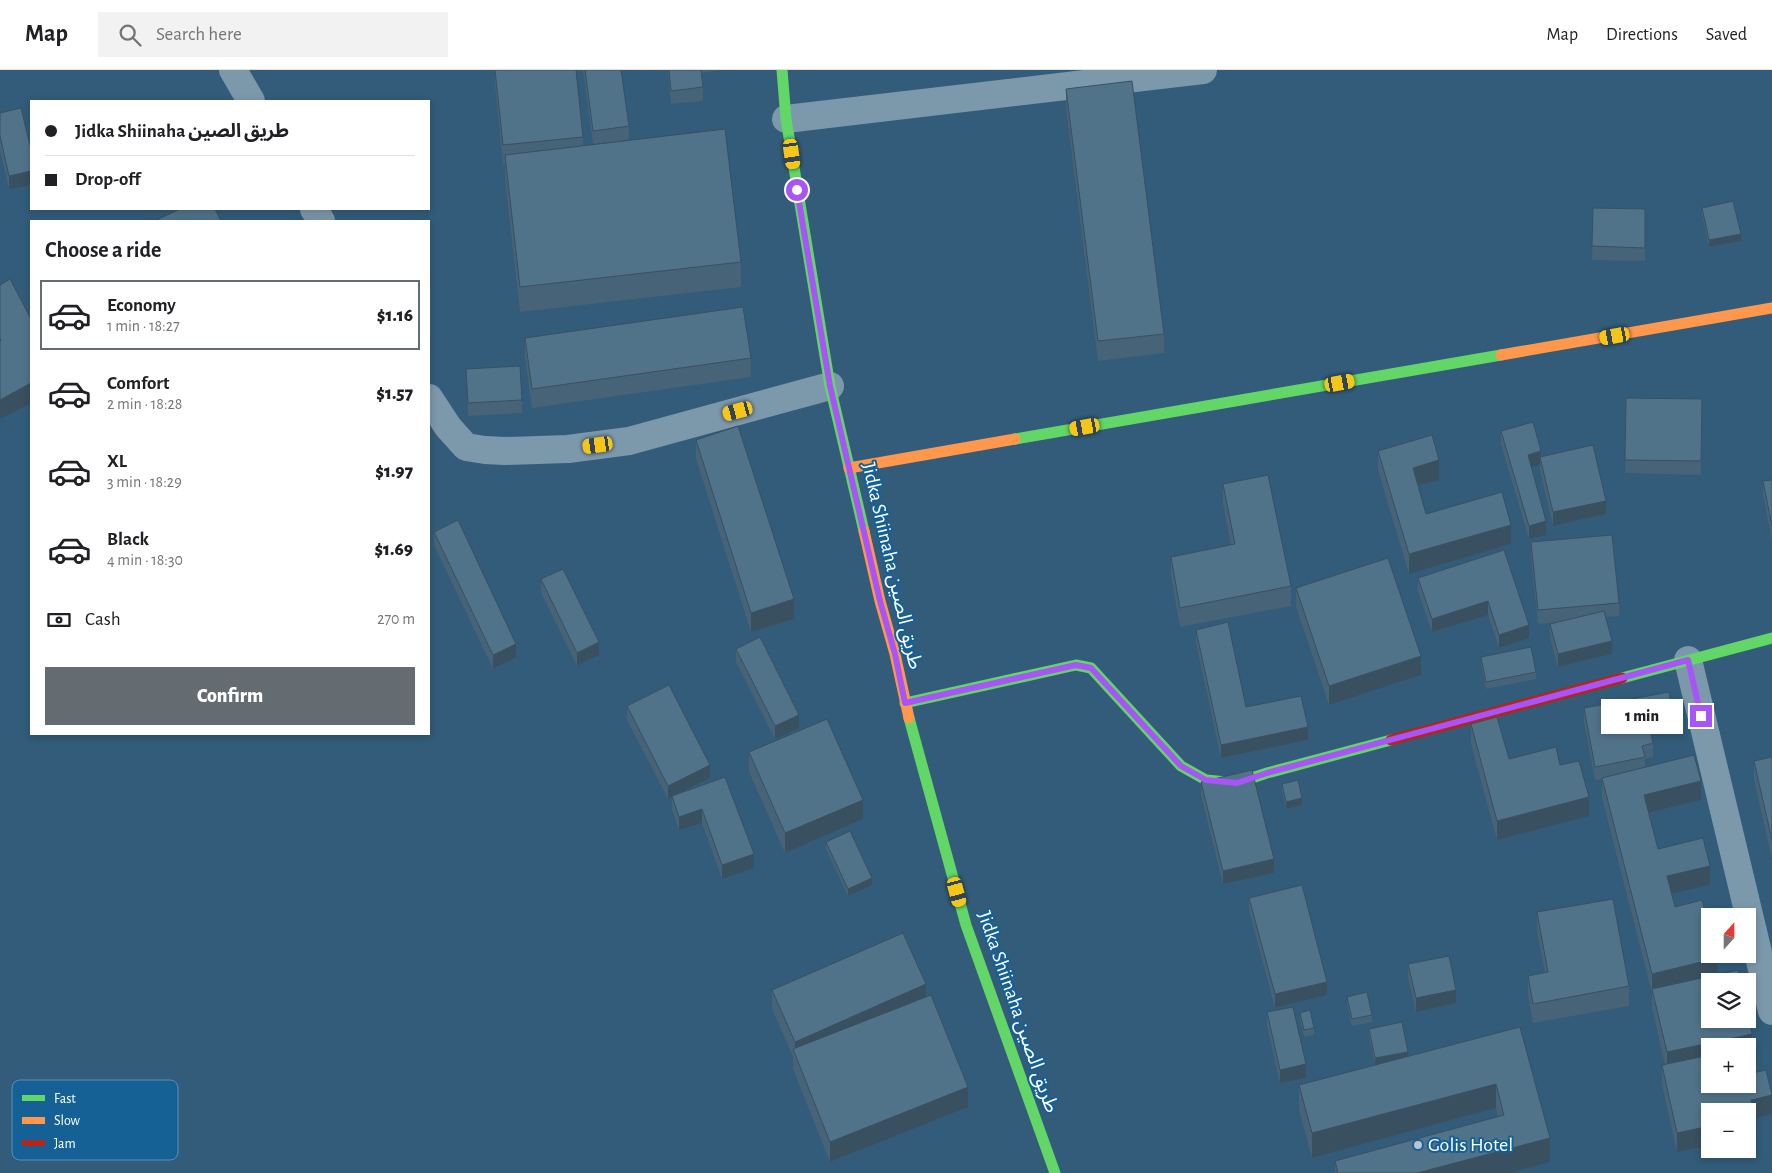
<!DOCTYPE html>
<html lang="en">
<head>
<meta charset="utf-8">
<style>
  body { margin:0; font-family:"Alegreya Sans","Noto Sans Arabic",sans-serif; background:#f2f2f2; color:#202124; height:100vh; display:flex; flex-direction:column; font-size:19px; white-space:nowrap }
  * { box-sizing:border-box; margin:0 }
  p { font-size:16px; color:#757577 }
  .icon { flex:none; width:28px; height:28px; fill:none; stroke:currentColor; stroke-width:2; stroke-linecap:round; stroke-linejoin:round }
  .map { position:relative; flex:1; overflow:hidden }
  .drawer { position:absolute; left:30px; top:150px; width:400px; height:515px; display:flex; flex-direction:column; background:#fff; border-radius:0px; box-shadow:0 2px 8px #0003 }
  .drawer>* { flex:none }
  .top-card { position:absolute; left:30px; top:30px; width:400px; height:110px; border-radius:0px; box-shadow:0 2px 8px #0003; display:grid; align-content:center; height:110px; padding:0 15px; background:#fff }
  .needle { width:32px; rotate:21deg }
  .fabs { position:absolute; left:1701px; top:838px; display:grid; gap:10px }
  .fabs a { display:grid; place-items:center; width:55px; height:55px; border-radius:0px; background:#fff; box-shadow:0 2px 8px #0003; font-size:25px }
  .end { position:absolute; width:22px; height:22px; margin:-11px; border:6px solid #a855f7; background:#fff; box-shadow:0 0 0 2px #fff }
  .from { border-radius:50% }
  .bubble { position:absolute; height:35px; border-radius:0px; background:#fff; box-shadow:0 2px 8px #0003; font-size:16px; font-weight:800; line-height:35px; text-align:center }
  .car { position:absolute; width:15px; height:30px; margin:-15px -8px; border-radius:6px; box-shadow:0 0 4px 1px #0007; background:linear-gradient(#f5c518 24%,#345 0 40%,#f5c518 0 76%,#345 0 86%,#f5c518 0) }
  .top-card b { display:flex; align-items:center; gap:18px; height:48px; font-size:19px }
  .top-card b+b { border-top:1px solid #e0e0e0 }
  .top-card i { width:12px; height:12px; background:#202124 }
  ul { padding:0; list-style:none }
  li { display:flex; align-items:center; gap:15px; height:70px; margin:0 10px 8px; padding:0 5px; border:2px solid transparent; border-radius:0px }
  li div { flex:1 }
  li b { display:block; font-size:19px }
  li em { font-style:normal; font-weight:800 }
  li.active { border-color:#646b71 }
  li>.icon { width:45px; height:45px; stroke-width:1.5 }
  h2 { padding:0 15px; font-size:22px; line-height:60px }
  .pay { display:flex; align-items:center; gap:12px; height:55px; padding:0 15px; font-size:19px }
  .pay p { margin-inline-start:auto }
  .primary-button { display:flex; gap:10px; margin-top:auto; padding:10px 15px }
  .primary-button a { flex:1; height:58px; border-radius:0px; background:#646b71; color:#fff; font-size:20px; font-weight:800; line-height:58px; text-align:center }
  header { display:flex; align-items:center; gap:30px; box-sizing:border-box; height:70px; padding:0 25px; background:#fff; border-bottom:1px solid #e0e0e0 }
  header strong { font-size:24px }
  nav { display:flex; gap:28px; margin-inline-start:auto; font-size:18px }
  .search { width:350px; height:45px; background:#f2f2f2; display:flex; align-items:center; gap:12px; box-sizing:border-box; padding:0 18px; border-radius:0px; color:#757577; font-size:19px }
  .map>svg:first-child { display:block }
</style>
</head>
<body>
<header>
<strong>Map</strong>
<div class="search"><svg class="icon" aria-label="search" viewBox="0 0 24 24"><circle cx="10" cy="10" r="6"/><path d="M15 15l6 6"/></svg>Search here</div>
<nav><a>Map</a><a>Directions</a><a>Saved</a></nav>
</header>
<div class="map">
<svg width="1772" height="1103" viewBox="0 0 1772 1103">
  <rect width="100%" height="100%" fill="#325c79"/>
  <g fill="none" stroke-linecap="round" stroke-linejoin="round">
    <g stroke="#7c98ab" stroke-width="28">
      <polyline points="233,0 251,31"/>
      <polyline points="786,49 1203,0"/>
      <polyline points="314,139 321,151"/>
      <polyline points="429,328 448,357 466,377 485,380 505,381 568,379 629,371 830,316"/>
      <polyline points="1688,590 1772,941"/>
    </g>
    <g stroke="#63d668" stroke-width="11">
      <polyline points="782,0 786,49 830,316 864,461"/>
      <polyline points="1015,369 1501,285"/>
      <polyline points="1622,608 1772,568"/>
      <polyline points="905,633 1076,595 1091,598 1181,696 1206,710 1237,713 1267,703 1391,670"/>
      <polyline points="909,648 966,855 1055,1103"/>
    </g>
    <g stroke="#ff974d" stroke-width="11">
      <polyline points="1501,285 1772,238"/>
      <polyline points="849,398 1015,369"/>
      <polyline points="864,461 880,531 895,584 909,648"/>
    </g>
    <polyline stroke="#b3261e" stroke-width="11" points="1391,670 1622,608"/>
  </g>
  <g fill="#466377">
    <polygon points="495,0 583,67 583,76 741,192 741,217 520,242 505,109 505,94 503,94 495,16"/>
    <polygon points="583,0 621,0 629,56 629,70 593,74"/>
    <polygon points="668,0 720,0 701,3 703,17 703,31 671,34"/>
    <polygon points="1066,19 1164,264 1164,283 1098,291 1066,38"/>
    <polygon points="21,38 9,119 0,80 0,43"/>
    <polygon points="1593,138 1645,139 1645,191 1592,190"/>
    <polygon points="1702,138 1741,171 1709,177 1702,145"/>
    <polygon points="525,268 751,288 751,307 532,338 525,288"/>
    <polygon points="466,299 522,330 522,343 468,346"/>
    <polygon points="1626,328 1702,329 1701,405 1625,403"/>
    <polygon points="1501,361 1541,386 1606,444 1553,456 1540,400 1540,395 1531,397 1546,465 1529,469 1501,374"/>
    <polygon points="696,370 794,549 751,562 696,389"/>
    <polygon points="1378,381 1439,410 1418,416 1426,444 1511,474 1409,504 1378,400"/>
    <polygon points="1772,410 1772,470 1763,425 1763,411"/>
    <polygon points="1223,414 1291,516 1291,536 1180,557 1171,506 1171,487 1231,475 1223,434"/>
    <polygon points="434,462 516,588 493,599 434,475"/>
    <polygon points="1531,472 1619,533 1619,546 1605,547 1612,584 1558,597 1550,568 1550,554 1561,552 1538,554 1531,486"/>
    <polygon points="1504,480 1529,568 1499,578 1488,545 1432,562 1418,522 1418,508"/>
    <polygon points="541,509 599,585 577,596 541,523"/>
    <polygon points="1296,518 1421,605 1329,635 1296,537"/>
    <polygon points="1196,560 1246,637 1308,670 1221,688 1196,573"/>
    <polygon points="736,579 799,658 775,669 736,592"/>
    <polygon points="1481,587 1536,602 1536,609 1486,619 1481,594"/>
    <polygon points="627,636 710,708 679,724 725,707 754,798 722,809 702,753 679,760 672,740 672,727 668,729 627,650"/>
    <polygon points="1584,638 1672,640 1672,653 1650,658 1653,673 1653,687 1645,689 1645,697 1701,730 1649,743 1658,779 1710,815 1672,824 1675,837 1717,905 1752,983 1748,984 1748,976 1710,976 1710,1014 1772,1044 1754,1048 1754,1065 1748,1067 1748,1041 1677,1082 1662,1015 1662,995 1665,995 1652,938 1652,923 1602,728 1602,709 1595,710 1584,652"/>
    <polygon points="1471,654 1509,689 1589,746 1497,770 1471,674"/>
    <polygon points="749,682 863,749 785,783 749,702"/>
    <polygon points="1772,687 1772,789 1754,710 1754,691"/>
    <polygon points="1201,712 1274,803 1223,814 1201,725"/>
    <polygon points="1282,714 1302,735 1286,739 1282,721"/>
    <polygon points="826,772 872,815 848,826 826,779"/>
    <polygon points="1249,828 1327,925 1275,938 1249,841"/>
    <polygon points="1537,842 1629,916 1629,936 1533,953 1528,925 1528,906 1545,902 1537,862"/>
    <polygon points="1408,894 1456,933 1416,942 1408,907"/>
    <polygon points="772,920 926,927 968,1037 830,1092 793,999 793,987 772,939"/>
    <polygon points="1347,927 1372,945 1372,952 1352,956 1347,934"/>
    <polygon points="1267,942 1306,1008 1280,1013 1267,956"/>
    <polygon points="1300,943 1314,958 1314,965 1304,967 1300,950"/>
    <polygon points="1520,957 1550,1092 1510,1103 1335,1103 1335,1091 1498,1047 1496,1038 1312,1088 1299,1040 1299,1015 1375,995 1369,966 1369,959 1408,986"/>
  </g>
  <g fill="#395061">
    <polygon points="31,101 31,115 9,119 9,106"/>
    <polygon points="1741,164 1741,171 1709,177 1709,170"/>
    <polygon points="31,313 31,333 0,349 0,330"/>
    <polygon points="1541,381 1540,395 1528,398 1528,385"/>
    <polygon points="1439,390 1439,410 1413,417 1413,398"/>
    <polygon points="1606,431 1606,444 1553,456 1553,442"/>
    <polygon points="1546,451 1546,465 1529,469 1529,456"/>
    <polygon points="1511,455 1511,474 1409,504 1409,484"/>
    <polygon points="794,529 794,549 751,562 751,543"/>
    <polygon points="1488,531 1488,545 1432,562 1432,549"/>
    <polygon points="1529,555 1529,568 1499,578 1499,565"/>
    <polygon points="1612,571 1612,584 1558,597 1558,584"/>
    <polygon points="599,572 599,585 577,596 577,583"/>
    <polygon points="516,574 516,588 493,599 493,585"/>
    <polygon points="1421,586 1421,605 1329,635 1329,616"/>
    <polygon points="799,645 799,658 775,669 775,656"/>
    <polygon points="1308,657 1308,670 1221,688 1221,675"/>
    <polygon points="710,695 710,708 668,729 668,716"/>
    <polygon points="1701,711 1701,730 1644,744 1644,725"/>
    <polygon points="1589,727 1589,746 1497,770 1497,751"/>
    <polygon points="1302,728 1302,735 1286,739 1286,732"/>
    <polygon points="863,730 863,749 785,783 785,763"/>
    <polygon points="702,739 702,753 679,760 679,747"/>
    <polygon points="754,784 754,798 722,809 722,795"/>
    <polygon points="1274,789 1274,803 1223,814 1223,801"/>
    <polygon points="1710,796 1710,815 1667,825 1667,806"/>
    <polygon points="872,808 872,815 848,826 848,819"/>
    <polygon points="1717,888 1717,908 1652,919 1652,923 1652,904"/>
    <polygon points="1327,912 1327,925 1275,938 1275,924"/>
    <polygon points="926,914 926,934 795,985 795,972"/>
    <polygon points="1456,920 1456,933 1416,942 1416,928"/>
    <polygon points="1752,964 1752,983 1748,984 1748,976 1710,976 1710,992 1667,1002 1667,982"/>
    <polygon points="1408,982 1408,988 1375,995 1375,988"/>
    <polygon points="1306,994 1306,1008 1280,1013 1280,1000"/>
    <polygon points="1496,1014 1496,1038 1312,1088 1312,1063"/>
    <polygon points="968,1017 968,1037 830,1092 830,1072"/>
    <polygon points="1772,1025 1772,1044 1754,1048 1754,1065 1748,1067 1748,1048 1751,1030"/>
    <polygon points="1710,1056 1710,1075 1677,1082 1677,1063"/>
    <polygon points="1550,1068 1550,1092 1510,1103 1417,1103"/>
  </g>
  <g fill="#51738a" stroke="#395061">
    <polygon points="495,0 576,0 583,67 503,75"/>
    <polygon points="585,0 621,0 629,56 593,61"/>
    <polygon points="669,0 701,0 703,17 671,21"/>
    <polygon points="1132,11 1164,264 1098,271 1066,19"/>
    <polygon points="21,38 31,79 31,101 9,106 0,66 0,43"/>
    <polygon points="725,59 741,192 520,217 505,85"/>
    <polygon points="1733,131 1741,164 1709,170 1702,138"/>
    <polygon points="1593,138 1645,139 1645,178 1592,176"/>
    <polygon points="180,139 215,139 221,151 154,151"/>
    <polygon points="10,209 31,249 31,313 0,330 0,271 1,270 0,269 0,215"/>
    <polygon points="743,237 751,288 532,319 525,268"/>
    <polygon points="520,296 522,330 468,333 466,299"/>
    <polygon points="1626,328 1702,329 1701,391 1625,390"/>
    <polygon points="1533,352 1541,381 1528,385 1546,451 1529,456 1501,361"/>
    <polygon points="738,356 794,529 751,543 696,370"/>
    <polygon points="1432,365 1439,390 1413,398 1426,444 1502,422 1511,455 1409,484 1378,381"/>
    <polygon points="1593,375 1606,431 1553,442 1540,387"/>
    <polygon points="1268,405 1291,516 1180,538 1171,487 1235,474 1223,414"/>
    <polygon points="1772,410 1772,456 1763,411"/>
    <polygon points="458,450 516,574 493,585 434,462"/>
    <polygon points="1612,465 1619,533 1538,540 1531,472"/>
    <polygon points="1504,480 1529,555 1499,565 1488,531 1432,549 1418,508"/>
    <polygon points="1388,488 1421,586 1329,616 1296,518"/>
    <polygon points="563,499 599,572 577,583 541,509"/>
    <polygon points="1604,541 1612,571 1558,584 1550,554"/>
    <polygon points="1228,552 1246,637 1301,626 1308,657 1221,675 1196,560"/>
    <polygon points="760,567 799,645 775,656 736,579"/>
    <polygon points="1531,577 1536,602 1486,612 1481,587"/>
    <polygon points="669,615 710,695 668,716 627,636"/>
    <polygon points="1669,622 1672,640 1647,645 1653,673 1642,676 1645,687 1595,697 1584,638"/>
    <polygon points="1497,647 1509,689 1556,677 1560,695 1579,691 1589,727 1497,751 1471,654"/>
    <polygon points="827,649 863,730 785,763 749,682"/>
    <polygon points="1694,685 1701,711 1644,725 1658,779 1703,768 1710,796 1667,806 1675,837 1702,830 1710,861 1710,884 1716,884 1717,888 1652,904 1602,708"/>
    <polygon points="1772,687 1772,770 1754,691"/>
    <polygon points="1252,700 1274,789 1223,801 1201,712"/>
    <polygon points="725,707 754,784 722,795 702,739 679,747 672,726"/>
    <polygon points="1298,710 1302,728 1286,732 1282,714"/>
    <polygon points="850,761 872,808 848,819 826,772"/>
    <polygon points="1302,815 1327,912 1275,924 1249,828"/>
    <polygon points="1613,829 1629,916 1533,934 1528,906 1548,902 1537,842"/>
    <polygon points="903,863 926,914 795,972 772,920"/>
    <polygon points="1449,886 1456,920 1416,928 1408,894"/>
    <polygon points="1738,900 1740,911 1710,911 1710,949 1748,949 1748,944 1752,964 1667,982 1652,919"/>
    <polygon points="1367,922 1372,945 1352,949 1347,927"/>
    <polygon points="931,925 968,1017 830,1072 793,979"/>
    <polygon points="1293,937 1306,994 1280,1000 1267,942"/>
    <polygon points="1310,940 1314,958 1304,960 1300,943"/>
    <polygon points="1402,952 1408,982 1375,988 1369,959"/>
    <polygon points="1520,957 1550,1068 1417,1103 1338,1103 1335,1091 1504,1045 1496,1014 1312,1063 1299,1015"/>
    <polygon points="1710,985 1710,1014 1748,1014 1748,1004 1766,1000 1772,1025 1751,1030 1754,1046 1748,1048 1748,1041 1710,1041 1710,1056 1677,1063 1662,995"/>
  </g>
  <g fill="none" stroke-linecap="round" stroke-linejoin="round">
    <polyline stroke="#a855f7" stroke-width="6" points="797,120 830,316 880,531 895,584 905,633 1076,595 1091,598 1181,696 1206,710 1237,713 1267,703 1688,590 1701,646"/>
  </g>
  <circle fill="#b7c6d0" stroke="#156196" stroke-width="2" cx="1418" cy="1075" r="5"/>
  <g text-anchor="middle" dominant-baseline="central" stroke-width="4" stroke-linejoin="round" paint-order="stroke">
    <g font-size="20" fill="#fff" stroke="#156196">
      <text transform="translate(892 496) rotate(77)">Jidka Shiinaha طريق الصين</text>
      <text transform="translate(1018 942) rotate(71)">Jidka Shiinaha طريق الصين</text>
    </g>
    <g font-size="20" fill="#fff" stroke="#156196" text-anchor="start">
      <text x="1428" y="1075">Golis Hotel</text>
    </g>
  </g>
  <rect x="12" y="1010" width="166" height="80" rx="8" fill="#156196" stroke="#5b90b6" stroke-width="1"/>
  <rect x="22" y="1025" width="23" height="6" fill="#63d668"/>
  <rect x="22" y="1047" width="23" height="7" fill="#ff974d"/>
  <rect x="22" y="1070" width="23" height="6" fill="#b3261e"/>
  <g font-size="14" fill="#fff">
    <text x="54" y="1033">Fast</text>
    <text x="54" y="1055">Slow</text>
    <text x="54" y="1078">Jam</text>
  </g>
</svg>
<div class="fabs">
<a><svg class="needle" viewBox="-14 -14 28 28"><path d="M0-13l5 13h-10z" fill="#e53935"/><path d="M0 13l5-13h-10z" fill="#757577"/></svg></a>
<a><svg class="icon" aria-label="layers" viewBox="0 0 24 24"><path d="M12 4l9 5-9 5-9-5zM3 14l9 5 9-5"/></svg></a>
<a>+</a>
<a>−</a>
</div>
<i class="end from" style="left:797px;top:120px"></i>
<i class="end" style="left:1701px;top:646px"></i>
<div class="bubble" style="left:1601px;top:629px;width:82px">1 min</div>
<i class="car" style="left:792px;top:84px;rotate:172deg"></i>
<i class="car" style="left:1615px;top:266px;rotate:260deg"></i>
<i class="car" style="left:1340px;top:313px;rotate:80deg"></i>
<i class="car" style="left:738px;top:341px;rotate:255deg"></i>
<i class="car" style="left:1085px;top:357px;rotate:260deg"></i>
<i class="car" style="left:598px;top:375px;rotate:262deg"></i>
<i class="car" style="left:957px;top:822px;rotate:165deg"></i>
<div class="top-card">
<b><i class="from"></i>Jidka Shiinaha طريق الصين</b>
<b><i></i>Drop-off</b>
</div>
<section class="drawer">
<h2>Choose a ride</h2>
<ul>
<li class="active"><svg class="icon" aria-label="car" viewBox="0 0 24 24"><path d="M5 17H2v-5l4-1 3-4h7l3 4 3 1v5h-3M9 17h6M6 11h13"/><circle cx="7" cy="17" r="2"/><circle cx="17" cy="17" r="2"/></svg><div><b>Economy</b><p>1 min · 18:27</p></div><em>$1.16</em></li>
<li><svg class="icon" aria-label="car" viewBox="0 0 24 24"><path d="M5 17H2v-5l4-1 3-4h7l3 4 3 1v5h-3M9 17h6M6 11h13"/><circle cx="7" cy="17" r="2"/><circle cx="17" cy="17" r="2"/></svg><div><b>Comfort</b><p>2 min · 18:28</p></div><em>$1.57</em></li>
<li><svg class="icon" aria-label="car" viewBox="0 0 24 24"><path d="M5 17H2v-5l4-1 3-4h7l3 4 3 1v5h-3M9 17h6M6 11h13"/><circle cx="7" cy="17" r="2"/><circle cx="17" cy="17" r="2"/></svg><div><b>XL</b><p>3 min · 18:29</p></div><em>$1.97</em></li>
<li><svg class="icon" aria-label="car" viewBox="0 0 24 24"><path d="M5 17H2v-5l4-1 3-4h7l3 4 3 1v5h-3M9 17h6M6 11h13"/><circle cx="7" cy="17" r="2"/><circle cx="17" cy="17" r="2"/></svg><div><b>Black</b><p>4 min · 18:30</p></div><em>$1.69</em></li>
</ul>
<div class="pay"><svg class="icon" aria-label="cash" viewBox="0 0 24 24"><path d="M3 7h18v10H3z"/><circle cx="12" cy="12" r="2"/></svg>Cash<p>270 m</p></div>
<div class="primary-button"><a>Confirm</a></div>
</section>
</div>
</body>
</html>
